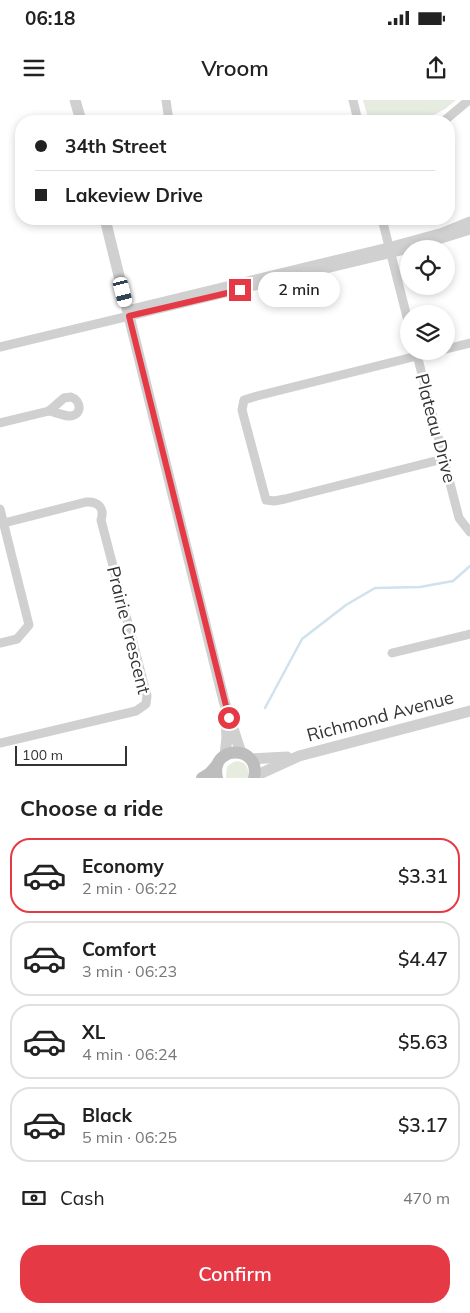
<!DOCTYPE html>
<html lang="en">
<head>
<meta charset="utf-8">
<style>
  body { margin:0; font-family:Mulish,sans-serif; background:#f6f6f6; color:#222; height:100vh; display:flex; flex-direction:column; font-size:19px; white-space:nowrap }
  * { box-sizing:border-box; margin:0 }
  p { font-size:16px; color:#767676 }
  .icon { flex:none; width:28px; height:28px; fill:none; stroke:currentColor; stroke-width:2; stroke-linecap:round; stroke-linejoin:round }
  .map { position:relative; height:678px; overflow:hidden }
  .sheet { display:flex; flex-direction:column; background:#fff; flex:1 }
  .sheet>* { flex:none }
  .banner { position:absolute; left:15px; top:15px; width:440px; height:110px; border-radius:20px; box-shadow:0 2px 8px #0003; display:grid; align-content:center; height:110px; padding:0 20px; background:#fff }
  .controls { position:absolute; left:400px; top:140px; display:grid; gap:10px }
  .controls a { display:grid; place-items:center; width:55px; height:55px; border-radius:50%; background:#fff; box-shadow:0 2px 8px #0003; font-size:25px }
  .scale { position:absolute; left:15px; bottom:12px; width:112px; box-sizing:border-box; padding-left:5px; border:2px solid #333; border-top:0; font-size:14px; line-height:18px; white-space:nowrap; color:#333; -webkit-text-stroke:4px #fff; paint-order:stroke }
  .end { position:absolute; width:22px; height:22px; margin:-11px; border:6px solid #e63946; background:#fff; box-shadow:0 0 0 2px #fff }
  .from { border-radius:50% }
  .bubble { position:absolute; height:35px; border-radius:18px; background:#fff; box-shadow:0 2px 8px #0003; font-size:16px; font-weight:600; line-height:35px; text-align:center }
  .car { position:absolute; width:15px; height:30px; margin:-15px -8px; border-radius:6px; box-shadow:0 0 4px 1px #0007; background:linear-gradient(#fff 24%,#345 0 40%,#fff 0 76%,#345 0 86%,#fff 0) }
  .banner b { display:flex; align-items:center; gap:18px; height:48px; font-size:19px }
  .banner b+b { border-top:1px solid #e0e0e0 }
  .banner i { width:12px; height:12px; background:#222 }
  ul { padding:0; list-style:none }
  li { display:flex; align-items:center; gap:15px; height:75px; margin:0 10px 8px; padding:0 10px; border:2px solid #e0e0e0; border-radius:20px }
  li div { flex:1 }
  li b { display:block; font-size:19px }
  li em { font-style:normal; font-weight:600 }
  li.active { border-color:#e63946 }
  li>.icon { width:45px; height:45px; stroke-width:1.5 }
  h2 { padding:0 20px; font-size:22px; line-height:60px }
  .pay { display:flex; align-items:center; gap:12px; height:55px; padding:0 20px; font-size:19px }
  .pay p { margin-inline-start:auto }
  .action { display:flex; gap:10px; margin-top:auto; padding:10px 20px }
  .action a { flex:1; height:58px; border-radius:20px; background:#e63946; color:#fff; font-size:20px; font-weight:600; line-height:58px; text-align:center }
  .status { display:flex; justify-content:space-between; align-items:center; height:35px; padding:0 25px; background:#fff; direction:ltr }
  .status svg { height:14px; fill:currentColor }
  header { display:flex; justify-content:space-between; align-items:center; height:65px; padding:0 20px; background:#fff; font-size:22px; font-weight:600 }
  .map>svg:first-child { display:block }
</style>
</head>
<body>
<div class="status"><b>06:18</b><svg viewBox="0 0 49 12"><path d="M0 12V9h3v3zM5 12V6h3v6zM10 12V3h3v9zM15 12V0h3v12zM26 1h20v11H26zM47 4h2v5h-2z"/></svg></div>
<header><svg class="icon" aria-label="menu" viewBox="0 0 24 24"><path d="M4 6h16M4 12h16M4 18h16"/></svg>Vroom<svg class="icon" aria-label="share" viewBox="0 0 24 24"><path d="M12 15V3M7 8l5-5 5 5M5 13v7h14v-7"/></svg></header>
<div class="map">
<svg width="470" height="678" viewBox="0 0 470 678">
  <rect width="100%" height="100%" fill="#fff"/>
  <g fill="#e6ecdf">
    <polygon points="363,0 456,0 445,9 423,21 369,21"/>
    <path d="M237,661C247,662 249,669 248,678H226L227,667L233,662Z"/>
  </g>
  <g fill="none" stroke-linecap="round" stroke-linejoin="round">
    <polyline stroke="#cfe2ee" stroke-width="2.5" points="265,608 302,539 346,505 375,488 420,487 453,481 470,466"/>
    <g stroke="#d0d0d0" stroke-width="9">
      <polyline points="166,0 169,21"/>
      <polyline points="353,0 358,21"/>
      <polyline points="444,21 469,0"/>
      <polyline points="382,119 409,225"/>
      <polyline points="409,149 470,130"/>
      <polyline points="127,210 388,147 443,132 470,121"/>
      <polyline points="0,247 409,149"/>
      <polyline points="446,249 470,243"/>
      <polyline points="416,251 459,418 470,432"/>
      <polyline points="437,251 257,296 244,300 242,310 266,400 274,401 285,399 443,359"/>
      <path d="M71,297C81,300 83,315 70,316C63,316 56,312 49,311L64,298Z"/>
      <polyline points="0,323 49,311"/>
      <polyline points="0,409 29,525 17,539 0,543"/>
      <polyline points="392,553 470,534"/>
      <path d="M0,643L136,611L146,604L147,596L101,420C105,408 98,401 86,402L4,423"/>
    </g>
    <g stroke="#d0d0d0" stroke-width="11">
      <polyline points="75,0 81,21"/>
      <polyline points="105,119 224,601 241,653"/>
      <polyline points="225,656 227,637 226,622"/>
      <polyline points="250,659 287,657"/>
      <polyline points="255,676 299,656 470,611"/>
    </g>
    <g stroke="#bdbdbd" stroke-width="12">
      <polyline points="202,678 210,673 217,665"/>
      <path d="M217,678C209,644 262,644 254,678"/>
    </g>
  </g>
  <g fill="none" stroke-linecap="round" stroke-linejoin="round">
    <polyline stroke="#e63946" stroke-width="6" points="229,618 129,216 240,190"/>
  </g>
  <g text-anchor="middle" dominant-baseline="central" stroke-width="5" stroke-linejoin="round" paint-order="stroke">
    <g font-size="18" fill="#333" stroke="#fff">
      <text transform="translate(436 328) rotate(75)">Plateau Drive</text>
      <text transform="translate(129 530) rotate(76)">Prairie Crescent</text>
      <text transform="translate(380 616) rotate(-15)">Richmond Avenue</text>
    </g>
  </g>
</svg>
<div class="controls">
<a><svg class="icon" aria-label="locate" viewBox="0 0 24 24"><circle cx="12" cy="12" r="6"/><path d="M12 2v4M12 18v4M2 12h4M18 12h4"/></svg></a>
<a><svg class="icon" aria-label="layers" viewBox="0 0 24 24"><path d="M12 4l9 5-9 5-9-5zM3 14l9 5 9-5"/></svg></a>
</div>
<div class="scale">100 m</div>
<i class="end from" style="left:229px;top:618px"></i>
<i class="end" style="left:240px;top:190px"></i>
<div class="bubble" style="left:258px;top:172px;width:82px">2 min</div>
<i class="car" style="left:123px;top:192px;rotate:166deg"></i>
<div class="banner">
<b><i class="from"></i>34th Street</b>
<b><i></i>Lakeview Drive</b>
</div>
</div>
<section class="sheet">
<h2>Choose a ride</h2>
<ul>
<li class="active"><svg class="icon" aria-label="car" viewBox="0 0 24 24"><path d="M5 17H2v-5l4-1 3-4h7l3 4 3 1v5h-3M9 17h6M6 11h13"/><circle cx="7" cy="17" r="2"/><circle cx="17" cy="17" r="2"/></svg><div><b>Economy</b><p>2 min · 06:22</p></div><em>$3.31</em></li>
<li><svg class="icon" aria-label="car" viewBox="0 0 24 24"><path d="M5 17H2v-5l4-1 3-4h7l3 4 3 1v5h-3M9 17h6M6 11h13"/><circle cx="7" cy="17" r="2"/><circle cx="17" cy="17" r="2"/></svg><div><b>Comfort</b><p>3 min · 06:23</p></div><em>$4.47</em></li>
<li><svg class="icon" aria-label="car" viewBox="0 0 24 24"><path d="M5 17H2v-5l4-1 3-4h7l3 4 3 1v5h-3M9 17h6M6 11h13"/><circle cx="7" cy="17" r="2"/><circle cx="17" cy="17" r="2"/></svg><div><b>XL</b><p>4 min · 06:24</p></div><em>$5.63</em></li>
<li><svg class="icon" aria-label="car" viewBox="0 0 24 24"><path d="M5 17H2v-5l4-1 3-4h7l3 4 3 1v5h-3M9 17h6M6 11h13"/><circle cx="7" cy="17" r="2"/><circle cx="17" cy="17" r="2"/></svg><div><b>Black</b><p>5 min · 06:25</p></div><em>$3.17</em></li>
</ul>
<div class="pay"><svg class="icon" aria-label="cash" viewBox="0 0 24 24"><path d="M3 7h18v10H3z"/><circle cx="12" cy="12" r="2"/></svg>Cash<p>470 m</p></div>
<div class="action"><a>Confirm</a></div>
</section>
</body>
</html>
